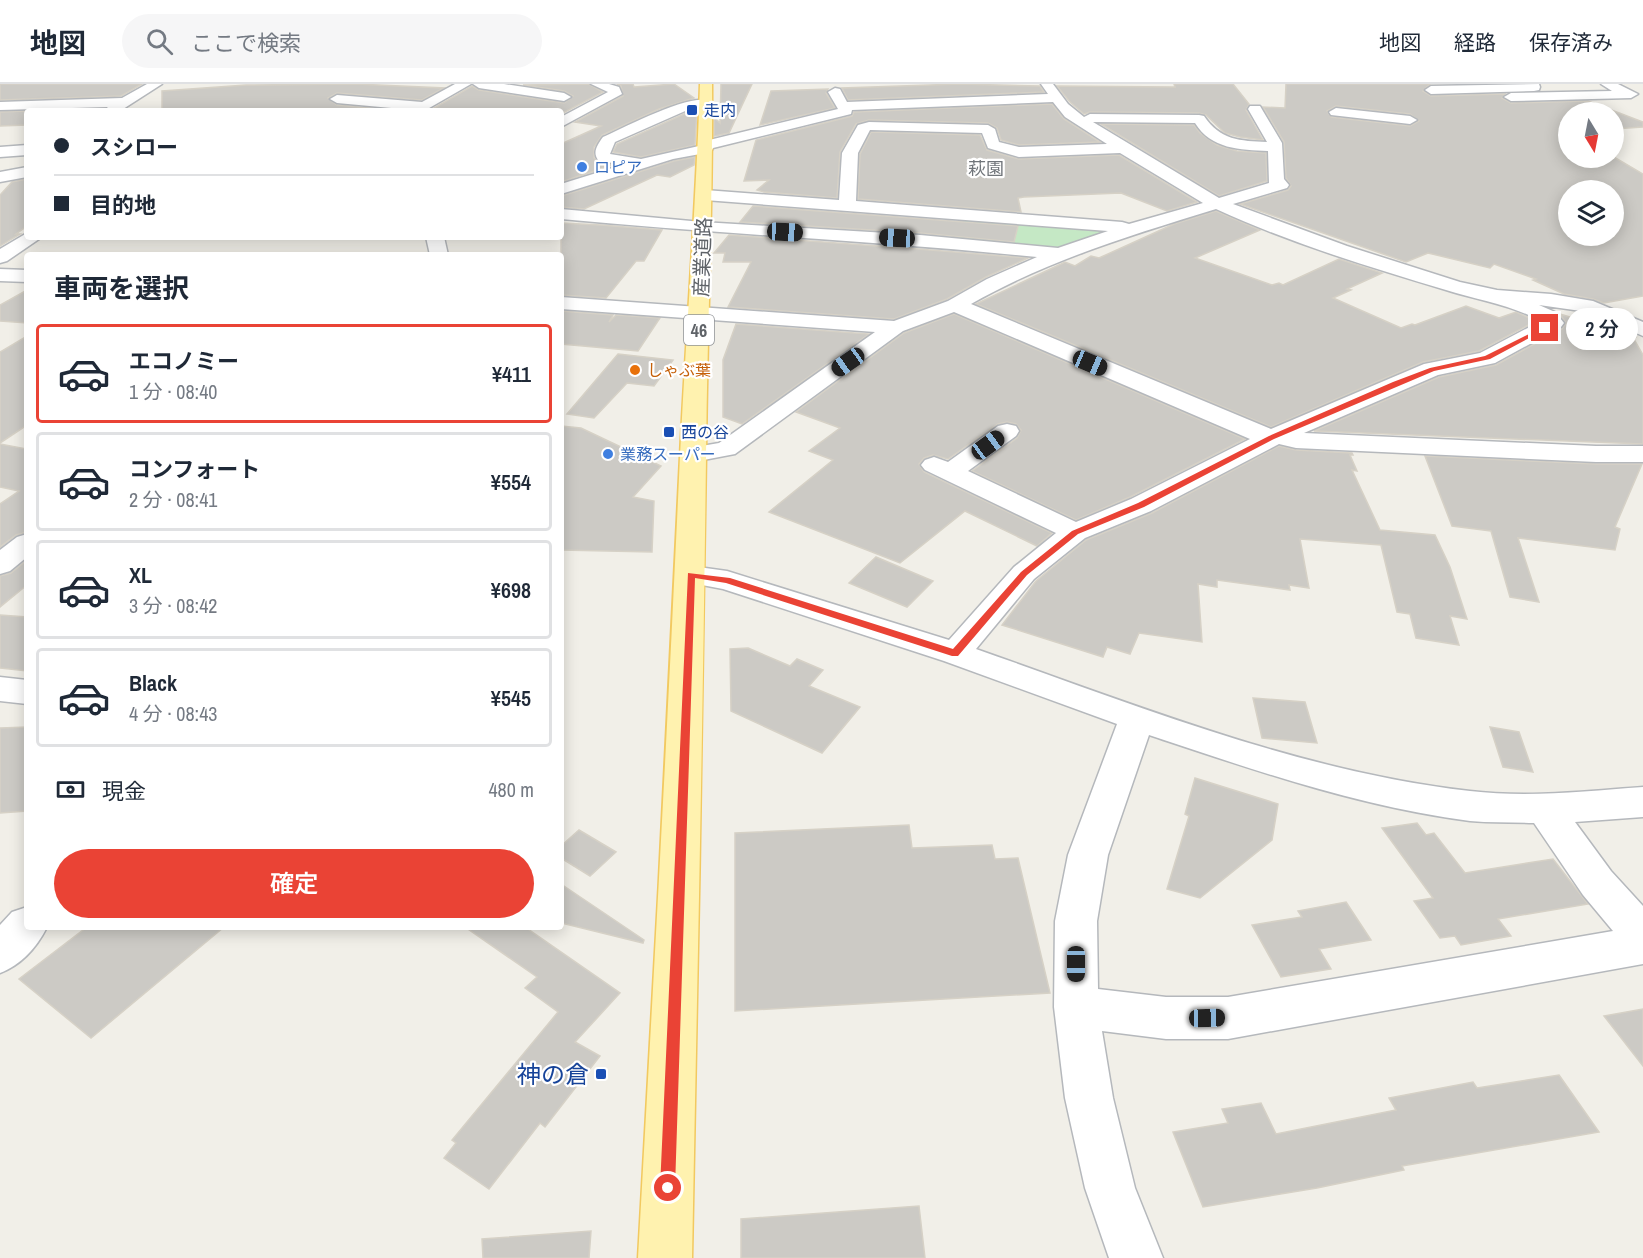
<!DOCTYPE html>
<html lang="ja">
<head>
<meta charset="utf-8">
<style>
  body { margin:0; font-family:"Archivo Narrow","Noto Sans JP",sans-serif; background:#f6f6f7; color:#1f2937; height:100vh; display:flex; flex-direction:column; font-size:22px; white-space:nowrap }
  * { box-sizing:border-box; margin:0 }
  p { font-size:20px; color:#747a83 }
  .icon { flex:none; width:33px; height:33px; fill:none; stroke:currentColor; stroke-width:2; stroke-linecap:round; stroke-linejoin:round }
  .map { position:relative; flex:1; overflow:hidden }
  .drawer { position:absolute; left:24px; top:168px; width:540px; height:678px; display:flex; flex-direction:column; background:#fff; border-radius:6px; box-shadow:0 3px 15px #0003 }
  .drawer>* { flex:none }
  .banner { position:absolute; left:24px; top:24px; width:540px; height:132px; border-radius:6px; box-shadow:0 3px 15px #0003; display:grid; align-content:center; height:132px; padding:0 30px; background:#fff }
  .needle { width:39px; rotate:170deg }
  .tools { position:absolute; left:1558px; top:18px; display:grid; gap:12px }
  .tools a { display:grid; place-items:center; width:66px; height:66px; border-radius:50%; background:#fff; box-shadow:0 3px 15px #0003; font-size:30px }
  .end { position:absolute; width:27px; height:27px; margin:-14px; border:8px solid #ea4335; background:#fff; box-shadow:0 0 0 3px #fff }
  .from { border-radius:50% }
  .bubble { position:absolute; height:42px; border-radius:21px; background:#fff; box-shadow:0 3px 15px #0003; font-size:20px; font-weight:600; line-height:42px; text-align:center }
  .car { position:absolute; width:18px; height:36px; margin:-18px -9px; border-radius:8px; box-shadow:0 0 4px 2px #0007; background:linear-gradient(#222 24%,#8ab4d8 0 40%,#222 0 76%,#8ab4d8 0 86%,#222 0) }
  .banner b { display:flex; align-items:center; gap:21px; height:57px; font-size:22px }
  .banner b+b { border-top:2px solid #e0e1e3 }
  .banner i { width:15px; height:15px; background:#1f2937 }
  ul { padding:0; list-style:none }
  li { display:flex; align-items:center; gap:18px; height:99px; margin:0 12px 9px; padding:0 18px; border:3px solid #e0e1e3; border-radius:6px }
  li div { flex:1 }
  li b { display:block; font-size:22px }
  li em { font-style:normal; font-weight:600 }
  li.active { border-color:#ea4335 }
  li>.icon { width:54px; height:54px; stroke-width:1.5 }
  h2 { padding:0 30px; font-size:27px; line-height:72px }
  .pay { display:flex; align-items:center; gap:15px; height:66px; padding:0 30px; font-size:22px }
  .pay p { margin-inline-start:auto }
  .button { display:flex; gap:12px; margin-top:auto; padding:12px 30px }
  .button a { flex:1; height:69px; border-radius:36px; background:#ea4335; color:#fff; font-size:24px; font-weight:600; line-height:69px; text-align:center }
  header { display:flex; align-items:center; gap:36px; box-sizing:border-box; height:84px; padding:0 30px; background:#fff; border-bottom:2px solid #e0e1e3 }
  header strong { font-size:28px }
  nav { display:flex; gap:33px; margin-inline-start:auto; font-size:21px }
  .search { width:420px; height:54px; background:#f6f6f7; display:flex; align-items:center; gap:15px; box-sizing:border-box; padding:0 21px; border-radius:33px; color:#747a83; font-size:22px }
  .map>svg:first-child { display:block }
</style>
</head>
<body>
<header>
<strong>地図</strong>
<div class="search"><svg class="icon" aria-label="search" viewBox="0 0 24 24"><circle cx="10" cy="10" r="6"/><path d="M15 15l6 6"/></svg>ここで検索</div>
<nav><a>地図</a><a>経路</a><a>保存済み</a></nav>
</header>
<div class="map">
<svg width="1643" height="1174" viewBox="0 0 1643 1174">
  <rect width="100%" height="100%" fill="#f1efe8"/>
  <polygon fill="#c5e8c5" points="963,136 1106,147 1109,150 1062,165 951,156"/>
  <g fill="#cccac5" stroke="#d6d1c6" stroke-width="1.5" fill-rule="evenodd">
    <polygon points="0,0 142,0 121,12 0,16"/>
    <polygon points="589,0 603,8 561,30 561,27 429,27 472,2 479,6 564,19 573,12 564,7 523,1"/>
    <polygon points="617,0 633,0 634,3 674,0 694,14 659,25 602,51 594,63 594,74 598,78 613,81 561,98 561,60 601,42 575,38 623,12 621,2"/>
    <polygon points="721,0 752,0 729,49 714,52 714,33 720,39"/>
    <polygon points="959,0 1040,2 1044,8 848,16 842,4"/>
    <polygon points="1174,0 1233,0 1249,20 1246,26 1263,56 1240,53 1225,49 1206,31 1199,29 1090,28 1084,30 1070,18 1057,2 1175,3"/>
    <path d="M1286,0H1430L1423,7L1431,12L1505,10L1502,14L1511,19L1588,17L1643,38V43L1614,45V28H1569V74L1614,73L1643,90V212L1604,219L1593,215L1564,210L1533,196L1536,195L1494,180L1490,184L1428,169L1406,178L1240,120L1288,106L1291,102L1286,94L1284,58L1263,23L1285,24ZM1336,22L1410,30L1419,37L1410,42L1331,33L1327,27ZM1569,106H1614V152H1569Z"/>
    <polygon points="246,1 356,0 444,4 422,16 337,9 328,14 337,21 399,27 162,27 162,7"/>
    <polygon points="828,5 826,9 835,24 760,41 771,7"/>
    <polygon points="1052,20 1064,35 1100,58 1019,61 1001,56 997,44 988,39 869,36 856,40 840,68 837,114 764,108 757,106 769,96 744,97 756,56 852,32 854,28"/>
    <polygon points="693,26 697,26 695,61 641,73 613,68 617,60"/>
    <polygon points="27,27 27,41 0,42 0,28"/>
    <polygon points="1101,40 1194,41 1200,49 1217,61 1237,67 1266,69 1267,97 1219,112"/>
    <polygon points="871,48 980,51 987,66 1019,75 1119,71 1197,118 1167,127 1121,109 1024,113 1018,114 1021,128 858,115 860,70"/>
    <polygon points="695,73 694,81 670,93 657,91 584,125 561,123 561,112 674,77"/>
    <polygon points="27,95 27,142 16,150 20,150 0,162 0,111 12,98"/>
    <polygon points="753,122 1018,142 1014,158 920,149 740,138"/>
    <polygon points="1216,127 1260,146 1195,174 1272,201 1279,199 1283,201 1339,175 1382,189 1347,205 1351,206 1333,214 1401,244 1412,240 1415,241 1466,222 1499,234 1516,228 1536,237 1479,267 1423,278 1271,343 976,220 1061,180 1065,178 1075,182 1091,172 1099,174 1174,140"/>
    <polygon points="561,139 601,141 662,146 644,177 636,177 606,214 561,211"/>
    <polygon points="729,151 918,165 1028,174 986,193 947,215 894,235 728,223 751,178 723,178 725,169 714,169"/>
    <polygon points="27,206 27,239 0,237 0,221"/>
    <polygon points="561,227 613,231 609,238 616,231 660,234 638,267 561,260"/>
    <polygon points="954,230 1245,355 1130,413 1076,436 972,387 1017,354 1021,346 1016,340 1007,338 998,340 948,375 933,371 924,374 919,380 924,388 1052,449 1037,462 965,427 900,479 769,428 833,376 809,367 840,344 796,328 904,249"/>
    <polygon points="1560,230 1636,253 1634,255 1643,271 1643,360 1314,347 1439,293 1496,281 1562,245 1566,239"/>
    <polygon points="736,240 869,250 742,340 723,333 723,276"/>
    <polygon points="27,252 27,341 0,359 0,268"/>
    <polygon points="618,270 673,276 654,302 627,299 594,334 567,330"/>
    <polygon points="561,342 581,344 661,382 633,413 654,417 652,468 561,466"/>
    <polygon points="0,360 27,365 27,448 16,451 0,463 0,420 19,407 0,403"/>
    <polygon points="1279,362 1296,366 1352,369 1353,371 1350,371 1357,387 1352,386 1380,446 1435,451 1450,483 1467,535 1450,532 1459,561 1416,554 1410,530 1397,528 1381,461 1300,455 1309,504 1289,501 1290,506 1217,496 1217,503 1198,500 1202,558 1139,549 1130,570 1107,563 1103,573 1002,541 1036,497 1086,456 1152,429"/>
    <polygon points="1425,372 1596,380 1642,380 1615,443 1620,445 1615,466 1518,454 1539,518 1510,513 1491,447 1452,442"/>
    <polygon points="876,473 933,497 907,523 849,499"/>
    <polygon points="27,476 27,501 0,523 0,492 11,489"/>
    <polygon points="0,531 27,533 27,587 0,584"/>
    <polygon points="748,564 790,582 797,575 823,586 809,602 860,623 822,669 731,627 730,565"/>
    <polygon points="1253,614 1305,618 1317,659 1262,654"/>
    <polygon points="27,643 27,727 0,729 0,644"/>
    <polygon points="1490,643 1519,648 1533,688 1503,683"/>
    <polygon points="1195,694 1278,720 1272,756 1200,814 1167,805 1189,732 1185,730"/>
    <polygon points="1417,739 1426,751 1434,749 1465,789 1553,775 1588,820 1498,835 1511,852 1461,861 1455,852 1440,854 1414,817 1433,814 1382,744"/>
    <polygon points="909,741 912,764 992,761 995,775 1018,774 1050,909 735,927 735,749"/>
    <polygon points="579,746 616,768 590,792 561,774 561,762"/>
    <polygon points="561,800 644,856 643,859 561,839"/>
    <polygon points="1346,818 1371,856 1319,865 1331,885 1281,893 1252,841 1302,833 1298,827"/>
    <polygon points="87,843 224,843 91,954 19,895"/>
    <polygon points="465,843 525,843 620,909 575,958 600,972 545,1043 540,1039 489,1105 444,1074 456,1059 452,1056 558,928 525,904 537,893"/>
    <polygon points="1643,925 1643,982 1604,932"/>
    <polygon points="1559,991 1599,1048 1402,1082 1404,1086 1317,1104 1203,1123 1173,1048 1228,1039 1222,1025 1261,1019 1276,1050 1396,1026 1389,1014 1473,998 1477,1004"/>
    <polygon points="919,1122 925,1174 741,1174 741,1135"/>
    <polygon points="591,1147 589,1174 483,1174 482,1155"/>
  </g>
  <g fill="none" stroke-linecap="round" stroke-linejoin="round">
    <g stroke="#b5b8bc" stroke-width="3">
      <g id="minor">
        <polygon points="147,0 162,0 120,27 103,27 108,23 0,26 0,18 122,14"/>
        <polygon points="455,0 471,0 424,27 337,19 330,15 337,11 422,18"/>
        <polygon points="473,0 504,0 564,9 571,13 564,17 479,4"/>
        <polygon points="591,0 609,0 619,3 622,10 561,43 561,33 608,8"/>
        <path d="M1041,0H1053L1068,20L1084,33L1090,30L1199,31L1204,32C1220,56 1240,57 1267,58L1248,25L1250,22H1260L1282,59L1284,95L1289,101L1287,104L1233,120L1347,162L1460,198L1497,206L1551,210L1593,217L1643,238V252L1588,228L1539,221L1555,228L1564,239L1561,243L1495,279L1438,291L1304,349L1596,362H1643V378H1596L1296,364L1279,360L1151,427L1085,454L1034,495L976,565C1136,621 1301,688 1470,707C1528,714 1586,707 1643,703V733L1575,738L1611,787L1643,822V880L1228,955H1166L1102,947L1113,1014L1135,1104L1163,1174H1109L1085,1104L1065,1014L1054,923L1055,837L1068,771L1117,640L944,577L723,505L681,497L676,491L681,485L691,482L727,487L949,556L1014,483L1056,449L925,386L921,381L925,376L934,373L948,378L998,342L1007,340L1016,342L1019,347L1016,352L968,387L1076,438L1131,415L1250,355L954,228L903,247L735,370L693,378L684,375L680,370L684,365L719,359L875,248L561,225V213L894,237L948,217L987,195L1037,173C878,157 719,150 561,135V125L702,138L920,151L1058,164L1108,147L705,116L697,111L705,106L839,116L842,69L858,41L869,38L988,41L995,45L999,58L1019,63L1107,60L1065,33L1053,18L852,26L851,30L713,64L711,68L673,75L561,110V100L622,81L598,76C592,68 598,60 603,53C622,45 698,4 713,19L706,23L692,24L615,58L610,70L641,75L699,62L701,58L838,25L828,8L835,4L840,5L847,18L1048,10ZM1093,38L1195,39C1211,65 1240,66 1268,67L1269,99L1219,114ZM870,46L982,49L988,64L1019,73L1120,69L1203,119L1129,140L1122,138L856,117L858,69ZM1216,125C1290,159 1369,183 1446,206C1478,216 1511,221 1541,237L1480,269L1424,280L1271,345L971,220C1048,176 1132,151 1216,125ZM1149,651C1254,686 1360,723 1470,737C1491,739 1513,738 1534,739L1583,811L1613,847L1228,913H1166L1098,905L1097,837L1108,771Z"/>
        <polygon points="1539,0 1540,3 1539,6 1534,7 1431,10 1425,6 1431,2"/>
        <polygon points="1601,0 1618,0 1638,10 1631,14 1511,17 1504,13 1511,9 1612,7"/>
        <polygon points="1336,24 1410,32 1417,36 1410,40 1331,31 1329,28"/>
        <polygon points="27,61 27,71 0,73 0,63"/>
        <polygon points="27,83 27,93 0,98 0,88"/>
        <polygon points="27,149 27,153 42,153 7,177 0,179 0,165"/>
        <polygon points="426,153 444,153 448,171 430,171"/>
        <polygon points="0,185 27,186 27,198 0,197"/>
        <polygon points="27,450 27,473 10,487 0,490 0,466 17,453"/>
        <polygon points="0,593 27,596 27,620 0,617"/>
        <path d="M27,823V843H47C37,863 21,881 0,889V841L12,828Z"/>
      </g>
    </g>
    <g stroke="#f2c960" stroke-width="3">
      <path id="major" d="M700,0H712C713,124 707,248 706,372C703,639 697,907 692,1174H638C653,907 668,639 680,372C686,248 696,124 700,0Z"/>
    </g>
    <use href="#minor" fill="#fff" fill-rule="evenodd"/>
    <use href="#major" fill="#fff2af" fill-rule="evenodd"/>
  </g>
  <polygon fill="#ea4335" points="1543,243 1548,244 1490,275 1434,287 1274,355 1144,423 1078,450 1027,491 958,572 952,572 726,499 695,494 675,1104 673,1110 668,1112 663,1110 660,1104 688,489 730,494 953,565 1021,488 1072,447 1138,419 1269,352 1393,298 1430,284 1485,272"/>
  <g fill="#1a4fb4" stroke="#fff" stroke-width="2">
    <rect x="686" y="20" width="12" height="12" rx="3"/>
    <rect x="663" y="342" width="12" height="12" rx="3"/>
    <rect x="595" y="984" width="12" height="12" rx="3"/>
  </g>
  <g fill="#3f7fe0" stroke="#fff" stroke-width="2">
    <circle cx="582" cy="83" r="6"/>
    <circle cx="608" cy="370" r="6"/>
  </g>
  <circle fill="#e8710a" stroke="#fff" stroke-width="2" cx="635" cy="286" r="6"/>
  <g text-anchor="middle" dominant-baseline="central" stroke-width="4.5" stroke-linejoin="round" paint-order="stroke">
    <g font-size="16" fill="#164399" stroke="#fff" text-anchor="start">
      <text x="704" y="26">走内</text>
      <text x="681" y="348">西の谷</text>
    </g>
    <g font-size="16" fill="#366cbe" stroke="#fff" text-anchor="start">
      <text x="594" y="83">ロピア</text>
      <text x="620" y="370">業務スーパー</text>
    </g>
    <g font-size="16" fill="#c56008" stroke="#fff" text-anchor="start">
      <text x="647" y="286">しゃぶ葉</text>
    </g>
    <g font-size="18" fill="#70757a" stroke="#fff">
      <text x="986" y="84">萩園</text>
    </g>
    <rect fill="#fff" stroke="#8f9295" stroke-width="1.5" x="684" y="231" width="30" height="30" rx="4.5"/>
    <g font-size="18" font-weight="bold" fill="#5f6368">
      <text x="699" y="246">46</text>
    </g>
    <g font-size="20" fill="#5f6368" stroke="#fff">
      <text transform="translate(702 173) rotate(-88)">産業道路</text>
    </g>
    <g font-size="24" fill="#164399" stroke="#fff" text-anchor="end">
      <text x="589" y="990">神の倉</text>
    </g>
  </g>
</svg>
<div class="tools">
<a><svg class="needle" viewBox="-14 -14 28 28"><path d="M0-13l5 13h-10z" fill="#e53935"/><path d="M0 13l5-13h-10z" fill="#747a83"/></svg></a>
<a><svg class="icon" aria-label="layers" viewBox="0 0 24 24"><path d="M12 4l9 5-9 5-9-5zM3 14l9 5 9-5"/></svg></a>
</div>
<i class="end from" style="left:668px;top:1104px"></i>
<i class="end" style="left:1545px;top:244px"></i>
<div class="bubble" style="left:1566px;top:224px;width:72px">2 分</div>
<i class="car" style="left:785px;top:148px;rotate:93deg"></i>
<i class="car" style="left:897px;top:154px;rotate:273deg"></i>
<i class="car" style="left:848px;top:278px;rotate:235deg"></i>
<i class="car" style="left:1090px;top:279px;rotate:113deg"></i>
<i class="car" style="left:988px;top:361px;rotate:54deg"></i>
<i class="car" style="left:1076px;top:880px;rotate:180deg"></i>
<i class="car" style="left:1207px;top:934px;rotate:89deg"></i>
<div class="banner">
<b><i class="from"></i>スシロー</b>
<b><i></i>目的地</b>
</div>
<section class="drawer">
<h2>車両を選択</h2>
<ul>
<li class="active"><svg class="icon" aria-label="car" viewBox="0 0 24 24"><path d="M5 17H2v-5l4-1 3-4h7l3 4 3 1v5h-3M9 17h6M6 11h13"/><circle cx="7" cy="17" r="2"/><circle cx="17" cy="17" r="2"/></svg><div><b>エコノミー</b><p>1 分 · 08:40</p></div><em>¥411</em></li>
<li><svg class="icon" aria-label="car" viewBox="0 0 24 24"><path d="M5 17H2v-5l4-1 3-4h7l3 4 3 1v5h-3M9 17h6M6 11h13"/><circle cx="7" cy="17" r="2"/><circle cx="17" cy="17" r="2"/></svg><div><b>コンフォート</b><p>2 分 · 08:41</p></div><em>¥554</em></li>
<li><svg class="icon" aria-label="car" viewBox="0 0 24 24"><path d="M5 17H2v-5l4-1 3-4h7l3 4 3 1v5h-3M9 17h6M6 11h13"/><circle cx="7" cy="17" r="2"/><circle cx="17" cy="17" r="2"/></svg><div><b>XL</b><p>3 分 · 08:42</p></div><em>¥698</em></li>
<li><svg class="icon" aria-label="car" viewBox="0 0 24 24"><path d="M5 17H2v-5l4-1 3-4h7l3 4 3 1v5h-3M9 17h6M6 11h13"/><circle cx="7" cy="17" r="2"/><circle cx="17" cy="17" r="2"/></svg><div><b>Black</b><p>4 分 · 08:43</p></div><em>¥545</em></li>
</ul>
<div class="pay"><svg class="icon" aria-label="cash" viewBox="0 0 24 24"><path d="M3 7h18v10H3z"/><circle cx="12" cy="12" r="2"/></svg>現金<p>480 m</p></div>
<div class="button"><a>確定</a></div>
</section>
</div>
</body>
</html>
